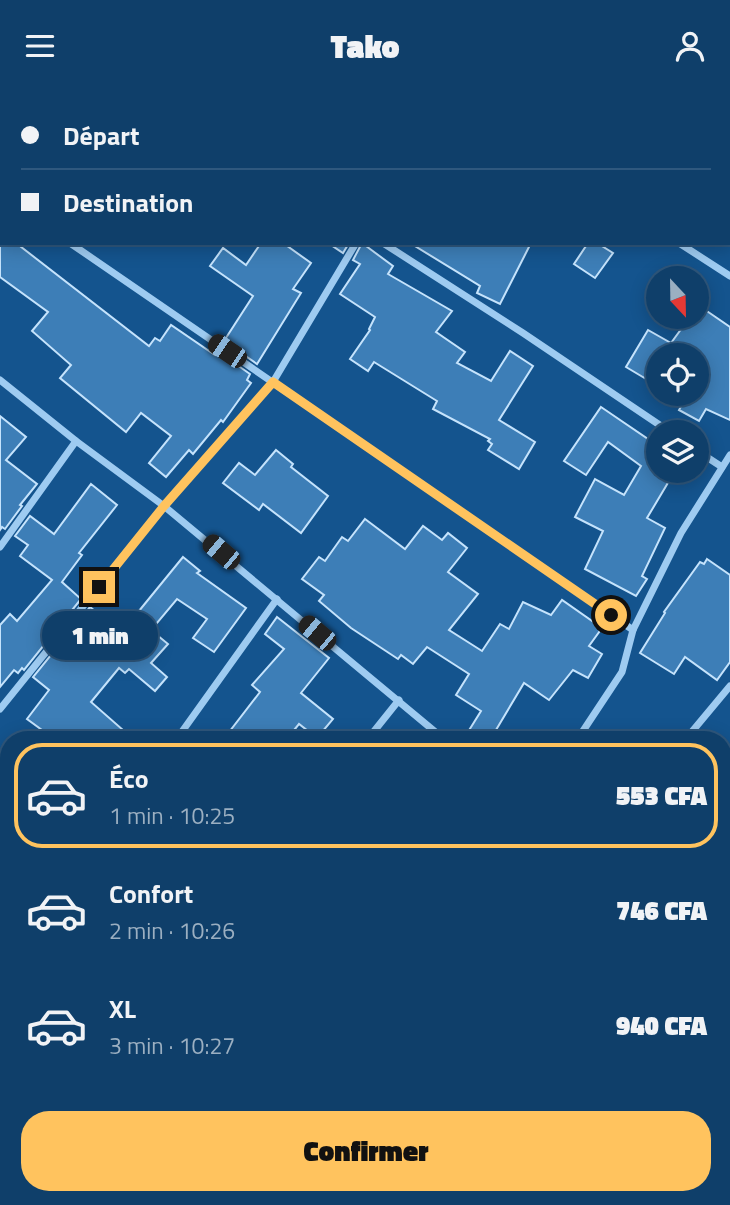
<!DOCTYPE html>
<html lang="fr">
<head>
<meta charset="utf-8">
<style>
  body { margin:0; font-family:"Titillium Web",sans-serif; background:#1d4a72; color:#f1f3f6; height:100vh; display:flex; flex-direction:column; font-size:26px; white-space:nowrap }
  * { box-sizing:border-box; margin:0 }
  p { font-size:23px; color:#9bafc1 }
  .icon { flex:none; width:38px; height:38px; fill:none; stroke:currentColor; stroke-width:2; stroke-linecap:round; stroke-linejoin:round }
  .map { position:relative; flex:1; overflow:hidden }
  .details { position:absolute; left:0px; top:640px; width:732px; height:474px; display:flex; flex-direction:column; background:#0f3f6a; border-radius:28px 28px 0 0; box-shadow:0 4px 18px #0003,0 0 0 2px #2f587e }
  .details>* { flex:none }
  .banner { position:absolute; left:0px; top:0px; width:732px; height:154px; box-shadow:0 4px 18px #0003,0 0 0 2px #2f587e; display:grid; align-content:center; height:154px; padding:0 21px; background:#0f3f6a }
  .needle { width:46px; rotate:158deg }
  .buttons { position:absolute; left:646px; top:175px; display:grid; gap:14px }
  .buttons a { display:grid; place-items:center; width:63px; height:63px; border-radius:50%; background:#0f3f6a; box-shadow:0 4px 18px #0003,0 0 0 2px #2f587e; font-size:35px }
  .end { position:absolute; width:32px; height:32px; margin:-16px; border:9px solid #ffc35e; background:#111; box-shadow:0 0 0 4px #111 }
  .from { border-radius:50% }
  .bubble { position:absolute; height:49px; border-radius:24px; background:#0f3f6a; box-shadow:0 4px 18px #0003,0 0 0 2px #2f587e; font-size:23px; font-weight:800; line-height:49px; text-align:center }
  .car { position:absolute; width:21px; height:42px; margin:-21px -10px; border-radius:9px; box-shadow:0 0 5px 2px #0007; background:linear-gradient(#222 24%,#8ab4d8 0 40%,#222 0 76%,#8ab4d8 0 86%,#222 0) }
  .banner b { display:flex; align-items:center; gap:24px; height:66px; font-size:26px }
  .banner b+b { border-top:2px solid #2f587e }
  .banner i { width:18px; height:18px; background:#f1f3f6 }
  ul { padding:12px 0 0; list-style:none }
  li { display:flex; align-items:center; gap:21px; height:105px; margin:0 14px 10px; padding:0 7px; border:4px solid transparent; border-radius:28px }
  li div { flex:1 }
  li b { display:block; font-size:26px }
  li em { font-style:normal; font-weight:800 }
  li.current { border-color:#ffc35e }
  li>.icon { width:63px; height:63px; stroke-width:1.5 }
  .cta { display:flex; gap:14px; margin-top:auto; padding:14px 21px }
  .cta a { flex:1; height:80px; border-radius:28px; background:#ffc35e; color:#111; font-size:28px; font-weight:800; line-height:80px; text-align:center }
  header { display:flex; justify-content:space-between; align-items:center; height:91px; padding:0 21px; background:#0f3f6a; font-size:32px; font-weight:800 }
  .map>svg:first-child { display:block }
</style>
</head>
<body>
<header><svg class="icon" aria-label="menu" viewBox="0 0 24 24"><path d="M4 6h16M4 12h16M4 18h16"/></svg>Tako<svg class="icon" aria-label="person" viewBox="0 0 24 24"><circle cx="12" cy="8" r="4"/><path d="M4 21q1-7 8-7t8 7"/></svg></header>
<div class="map">
<svg width="730" height="1114" viewBox="0 0 730 1114">
  <rect width="100%" height="100%" fill="#14548e"/>
  <g fill="#3d7eb7" stroke="#c5e3fc" stroke-width="2">
    <polygon points="0,152 16,152 149,255 155,247 160,250 171,234 215,264 217,260 250,283 247,289 251,292 223,331 221,329 193,363 189,359 166,386 149,372 171,345 141,322 126,341 60,287 71,274 32,240 48,221 0,186"/>
    <polygon points="261,152 283,152 311,172 293,198 301,202 257,273 224,250 253,205 210,175 223,157 246,174"/>
    <polygon points="328,152 349,152 343,162"/>
    <polygon points="362,152 393,175 388,183 452,220 436,241 465,261 457,272 491,290 510,260 533,275 499,329 535,351 519,378 488,359 492,353 488,350 490,348 433,318 437,310 374,271 368,280 350,268 370,239 369,238 375,226 340,203 360,173 353,169"/>
    <polygon points="410,152 531,152 500,213 477,202 480,195"/>
    <polygon points="588,152 597,152 613,162 595,187 574,173"/>
    <polygon points="698,214 730,236 730,329 706,318 699,330 679,319 688,303 696,303 696,264 658,264 658,295 626,276 648,239 671,252 690,226 696,226"/>
    <polygon points="601,316 654,352 658,346 658,380 675,380 647,427 665,437 642,485 647,488 636,505 585,478 603,440 575,426 595,388 624,404 641,375 608,351 586,384 564,370"/>
    <polygon points="0,325 26,346 6,369 37,393 20,414 22,415 5,438 2,436 0,439"/>
    <polygon points="276,359 293,373 291,376 328,405 301,442 263,413 259,419 223,392 239,372 255,384"/>
    <polygon points="91,393 117,414 79,462 82,464 62,491 81,508 24,579 22,577 18,582 14,579 0,596 0,534 10,523 17,530 52,489 20,465 28,454 15,445 30,425 54,443"/>
    <polygon points="365,428 405,458 423,435 442,449 448,442 467,457 448,481 478,503 449,539 482,560 500,533 509,538 523,511 551,524 562,509 602,537 589,555 602,563 588,587 573,579 549,609 524,592 490,649 463,649 481,620 456,604 469,583 427,556 413,573 401,564 398,568 351,537 319,510 324,504 302,488 319,466 325,470 342,446 348,450"/>
    <polygon points="183,466 200,480 197,482 246,517 214,561 193,547 207,528 177,508 151,539 168,553 151,572 167,586 155,600 129,578 125,582 119,577 91,611 123,639 114,649 41,649 46,642 27,628 49,599 33,586 90,516 121,542"/>
    <polygon points="707,468 730,484 730,571 717,589 685,566 674,583 640,562 665,522 664,521 700,471 704,473"/>
    <polygon points="277,526 329,567 301,602 333,628 317,647 299,633 286,649 223,649 260,601 252,594 284,558 265,543"/>
  </g>
  <g fill="none" stroke-linecap="round" stroke-linejoin="round">
    <g stroke="#9ecbf1" stroke-width="7">
      <polyline points="146,0 148,2"/>
      <polyline points="446,0 449,2"/>
      <polyline points="14,2 15,0"/>
      <polyline points="0,25 2,22"/>
      <polyline points="0,104 2,105"/>
      <polyline points="70,152 633,539"/>
      <polyline points="383,152 523,242 670,341"/>
      <polyline points="679,152 730,185"/>
      <polyline points="0,289 76,350 164,415 445,649"/>
      <polyline points="696,359 722,376"/>
      <polyline points="0,456 76,350"/>
      <polyline points="0,618 164,415 273,291 356,152"/>
      <polyline points="176,649 277,508"/>
      <polyline points="367,649 399,609"/>
      <polyline points="577,649 622,581 633,539 681,442 730,364"/>
      <polyline points="685,649 730,595"/>
      <polyline points="0,678 9,684"/>
      <polyline points="723,855 730,846"/>
      <polyline points="723,867 730,872"/>
      <polyline points="0,893 9,881"/>
      <polyline points="723,1093 730,1087"/>
      <polyline points="544,1106 553,1114"/>
      <polyline points="31,1114 37,1106"/>
      <polyline points="219,1114 224,1106"/>
      <polyline points="472,1114 479,1106"/>
      <polyline points="697,1114 707,1106"/>
    </g>
  </g>
  <g fill="none" stroke-linecap="round" stroke-linejoin="round">
    <polyline stroke="#ffc35e" stroke-width="9" points="99,496 164,415 273,291 611,524"/>
  </g>
</svg>
<div class="buttons">
<a><svg class="needle" viewBox="-14 -14 28 28"><path d="M0-13l5 13h-10z" fill="#e53935"/><path d="M0 13l5-13h-10z" fill="#9bafc1"/></svg></a>
<a><svg class="icon" aria-label="locate" viewBox="0 0 24 24"><circle cx="12" cy="12" r="6"/><path d="M12 2v4M12 18v4M2 12h4M18 12h4"/></svg></a>
<a><svg class="icon" aria-label="layers" viewBox="0 0 24 24"><path d="M12 4l9 5-9 5-9-5zM3 14l9 5 9-5"/></svg></a>
</div>
<i class="end from" style="left:611px;top:524px"></i>
<i class="end" style="left:99px;top:496px"></i>
<div class="bubble" style="left:42px;top:520px;width:116px">1 min</div>
<i class="car" style="left:227px;top:260px;rotate:304deg"></i>
<i class="car" style="left:221px;top:461px;rotate:310deg"></i>
<i class="car" style="left:317px;top:542px;rotate:310deg"></i>
<div class="banner">
<b><i class="from"></i>Départ</b>
<b><i></i>Destination</b>
</div>
<section class="details">
<ul>
<li class="current"><svg class="icon" aria-label="car" viewBox="0 0 24 24"><path d="M5 17H2v-5l4-1 3-4h7l3 4 3 1v5h-3M9 17h6M6 11h13"/><circle cx="7" cy="17" r="2"/><circle cx="17" cy="17" r="2"/></svg><div><b>Éco</b><p>1 min · 10:25</p></div><em>553 CFA</em></li>
<li><svg class="icon" aria-label="car" viewBox="0 0 24 24"><path d="M5 17H2v-5l4-1 3-4h7l3 4 3 1v5h-3M9 17h6M6 11h13"/><circle cx="7" cy="17" r="2"/><circle cx="17" cy="17" r="2"/></svg><div><b>Confort</b><p>2 min · 10:26</p></div><em>746 CFA</em></li>
<li><svg class="icon" aria-label="car" viewBox="0 0 24 24"><path d="M5 17H2v-5l4-1 3-4h7l3 4 3 1v5h-3M9 17h6M6 11h13"/><circle cx="7" cy="17" r="2"/><circle cx="17" cy="17" r="2"/></svg><div><b>XL</b><p>3 min · 10:27</p></div><em>940 CFA</em></li>
</ul>
<div class="cta"><a>Confirmer</a></div>
</section>
</div>
</body>
</html>
